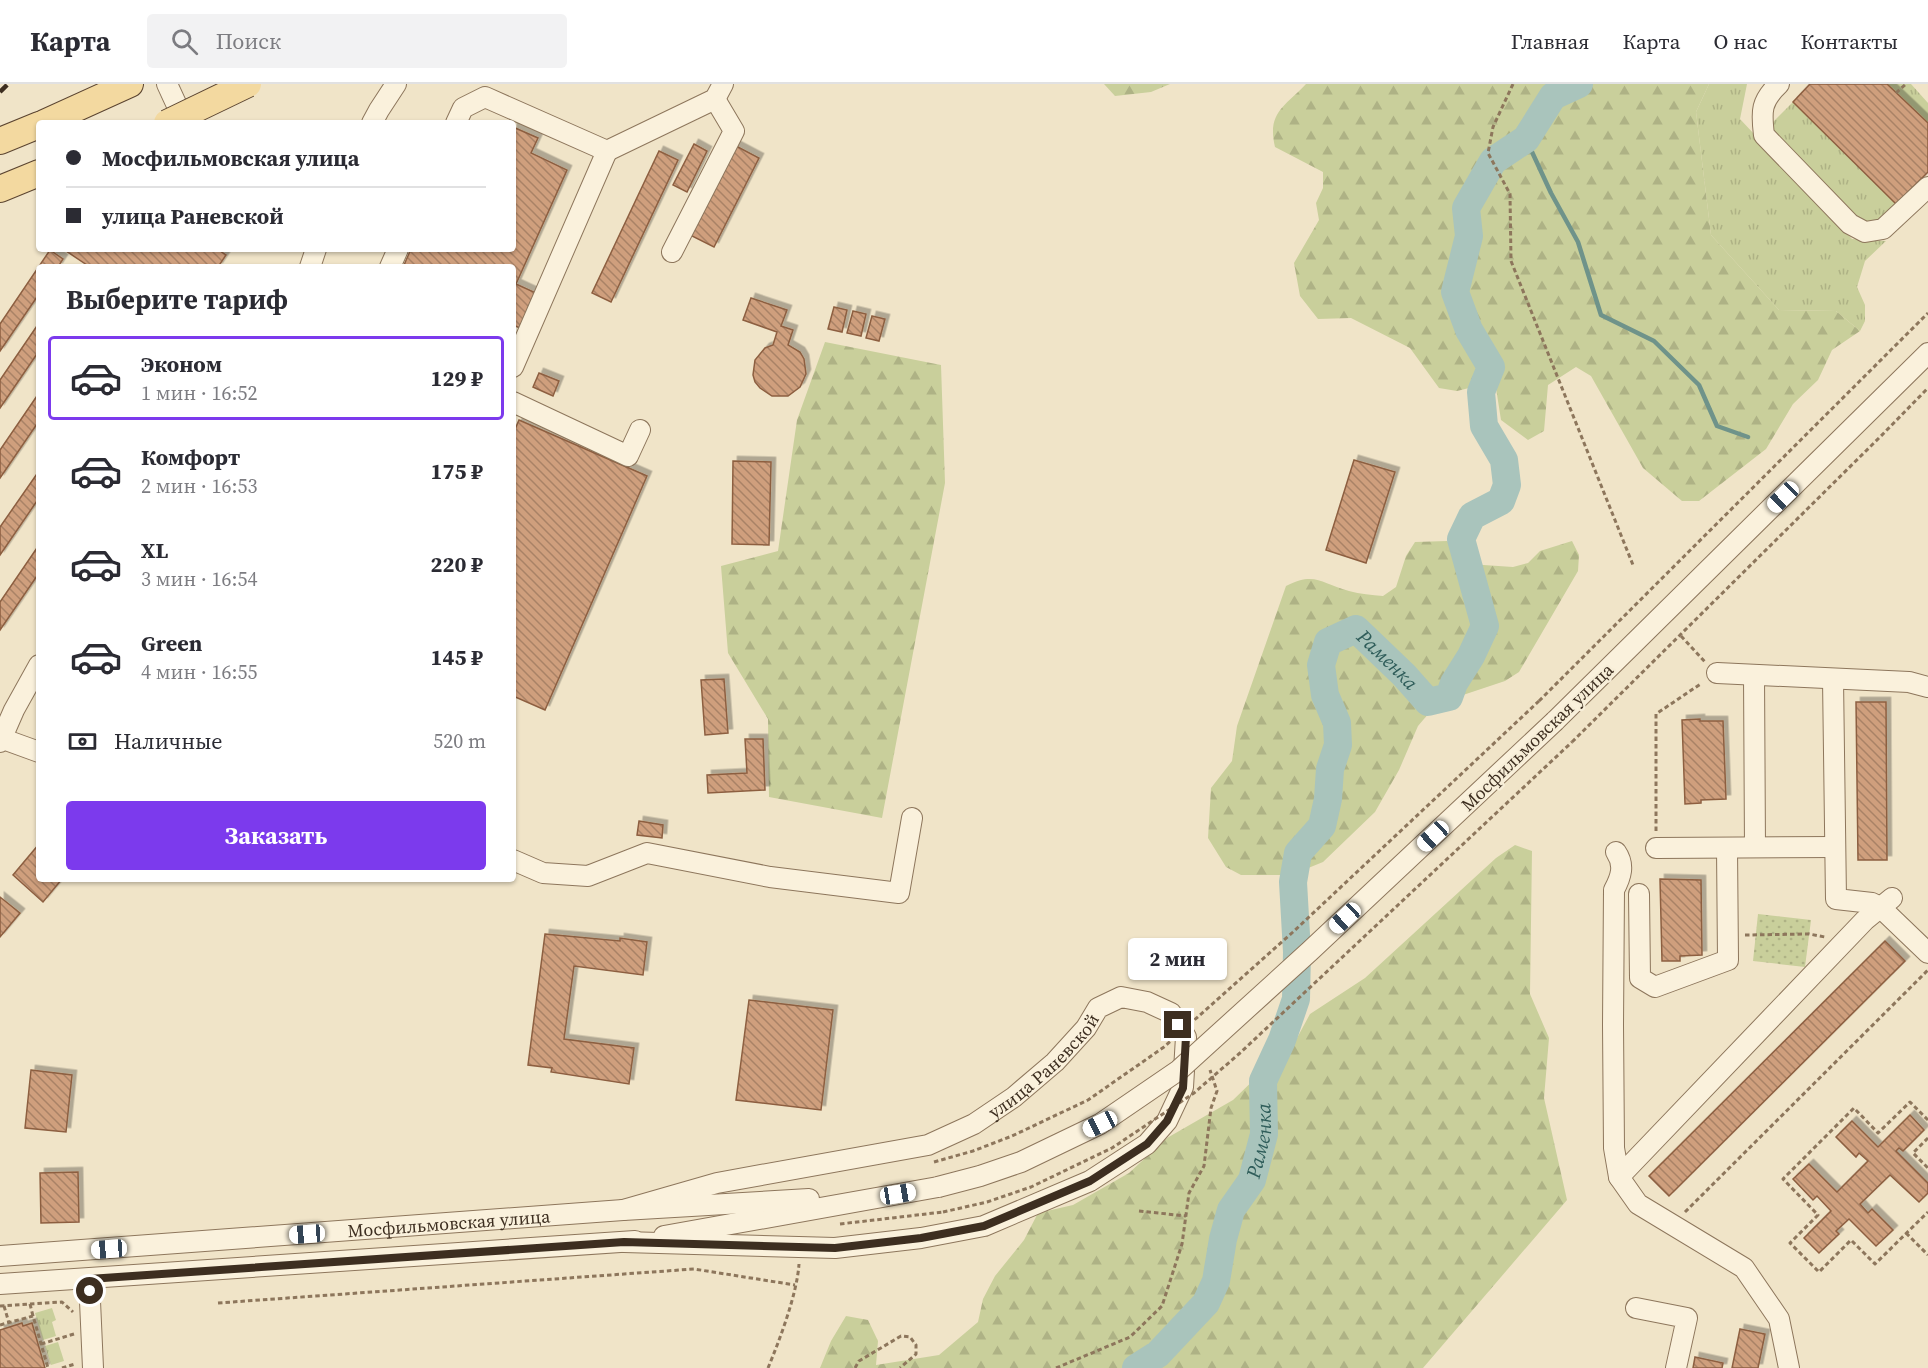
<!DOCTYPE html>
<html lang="ru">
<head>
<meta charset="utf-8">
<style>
  body { margin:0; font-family:"Source Serif 4",serif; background:#f2f2f3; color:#2b2b33; height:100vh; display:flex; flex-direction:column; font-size:22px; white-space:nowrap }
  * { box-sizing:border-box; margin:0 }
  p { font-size:20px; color:#7c7c81 }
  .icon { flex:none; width:33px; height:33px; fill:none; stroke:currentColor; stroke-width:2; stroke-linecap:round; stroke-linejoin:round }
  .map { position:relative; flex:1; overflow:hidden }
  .details { position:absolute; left:36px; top:180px; width:480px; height:618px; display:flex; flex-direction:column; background:#fff; border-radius:6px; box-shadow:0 2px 4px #0004 }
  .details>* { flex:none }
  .guide { position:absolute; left:36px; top:36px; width:480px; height:132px; border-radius:6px; box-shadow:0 2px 4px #0004; display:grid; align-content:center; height:132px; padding:0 30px; background:#fff }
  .end { position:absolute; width:27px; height:27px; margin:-14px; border:8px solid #3d2e20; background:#fff; box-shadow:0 0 0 3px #fff }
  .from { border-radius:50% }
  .bubble { position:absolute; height:42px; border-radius:6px; background:#fff; box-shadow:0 2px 4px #0004; font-size:20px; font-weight:700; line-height:42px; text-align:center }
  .car { position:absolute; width:18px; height:36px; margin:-18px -9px; border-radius:8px; box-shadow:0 0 4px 2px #0007; background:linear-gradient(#fff 24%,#345 0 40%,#fff 0 76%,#345 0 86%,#fff 0) }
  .guide b { display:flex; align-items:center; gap:21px; height:57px; font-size:22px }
  .guide b+b { border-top:2px solid #e1e1e2 }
  .guide i { width:15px; height:15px; background:#2b2b33 }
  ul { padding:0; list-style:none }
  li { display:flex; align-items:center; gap:18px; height:84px; margin:0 12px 9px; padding:0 18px; border:3px solid transparent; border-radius:6px }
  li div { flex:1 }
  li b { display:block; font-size:22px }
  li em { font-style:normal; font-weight:700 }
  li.current { border-color:#7c3aed }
  li>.icon { width:54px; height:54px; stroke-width:1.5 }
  h2 { padding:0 30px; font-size:27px; line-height:72px }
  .pay { display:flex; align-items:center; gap:15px; height:66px; padding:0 30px; font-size:22px }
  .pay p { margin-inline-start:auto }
  .action { display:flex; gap:12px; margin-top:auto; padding:12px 30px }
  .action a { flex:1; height:69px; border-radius:6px; background:#7c3aed; color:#fff; font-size:24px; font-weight:700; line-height:69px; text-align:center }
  header { display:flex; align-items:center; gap:36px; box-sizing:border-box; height:84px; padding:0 30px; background:#fff; border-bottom:2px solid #e1e1e2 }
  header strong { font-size:28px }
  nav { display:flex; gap:33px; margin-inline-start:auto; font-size:21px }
  .search { width:420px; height:54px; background:#f2f2f3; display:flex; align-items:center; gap:15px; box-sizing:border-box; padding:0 21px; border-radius:6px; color:#7c7c81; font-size:22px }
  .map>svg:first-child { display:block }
</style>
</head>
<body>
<header>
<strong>Карта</strong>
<div class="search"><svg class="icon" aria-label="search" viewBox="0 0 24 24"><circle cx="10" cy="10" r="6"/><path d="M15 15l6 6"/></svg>Поиск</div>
<nav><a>Главная</a><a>Карта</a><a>О нас</a><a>Контакты</a></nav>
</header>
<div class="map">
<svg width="1928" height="1284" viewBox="0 0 1928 1284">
  <defs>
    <pattern id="grass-tufts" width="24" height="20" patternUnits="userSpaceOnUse" patternTransform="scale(1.5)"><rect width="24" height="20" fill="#c9cf9b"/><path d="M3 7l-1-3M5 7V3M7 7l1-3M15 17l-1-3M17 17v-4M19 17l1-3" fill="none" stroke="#aeb285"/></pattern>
    <pattern id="forest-firs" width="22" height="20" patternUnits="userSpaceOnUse" patternTransform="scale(1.5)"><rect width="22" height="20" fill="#c9cf9b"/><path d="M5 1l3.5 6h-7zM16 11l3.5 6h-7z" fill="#aeb285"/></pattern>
    <pattern id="park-dots" width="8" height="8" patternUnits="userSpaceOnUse" patternTransform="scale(1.5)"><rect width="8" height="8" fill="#c9cf9b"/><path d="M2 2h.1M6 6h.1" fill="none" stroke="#aeb285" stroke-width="1.8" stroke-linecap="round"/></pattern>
    <pattern id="building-back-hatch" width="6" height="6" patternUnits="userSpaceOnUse" patternTransform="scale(1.5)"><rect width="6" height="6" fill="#cf9f7d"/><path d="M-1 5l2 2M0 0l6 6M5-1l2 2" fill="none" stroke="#a98266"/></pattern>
    <filter id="shadow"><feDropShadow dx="4.5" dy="-4.5" stdDeviation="0" flood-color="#0004"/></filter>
  </defs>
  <rect width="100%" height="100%" fill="#f0e4c8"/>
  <g fill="url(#grass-tufts)">
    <polygon points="1709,0 1747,0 1740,35 1852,155 1886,157 1865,177 1857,203 1865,221 1865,237 1860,247 1836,227 1779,226 1711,151 1696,28"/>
    <polygon points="1887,0 1911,0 1928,19 1928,39"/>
    <polygon points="1793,18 1896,120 1865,148 1769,42"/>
    <polygon points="52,1224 56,1236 52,1238 56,1252 43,1256 35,1229"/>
    <polygon points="58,1258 64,1277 51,1281 45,1262"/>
  </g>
  <g fill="url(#forest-firs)">
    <polygon points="1104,0 1170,0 1151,8 1115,12"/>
    <path d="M1306,0H1709L1696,28L1711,151L1779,226L1836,227L1860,247L1832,266L1818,296L1793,320L1766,365L1699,417H1682L1643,384L1591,292L1576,283L1548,301L1544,347L1528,356L1501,336L1496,304L1481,301L1457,307L1439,304L1410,264L1351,234L1318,235L1300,212L1294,179L1319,136L1316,119L1323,104V88L1275,63C1267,29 1284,23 1306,0Z"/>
    <polygon points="825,258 941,281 945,399 882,734 769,713 768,635 728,569 721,482 778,467 797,336"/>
    <path d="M1447,457L1469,480L1513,483L1528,479L1540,467L1572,457L1579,471L1578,487L1519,588L1505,597L1442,618L1429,629L1418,642L1399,686L1375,728L1323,778L1291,791H1241L1226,783L1208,754L1211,704L1232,677L1237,642L1286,502C1316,487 1321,500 1349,507C1360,510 1372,511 1383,512L1396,503L1406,472L1415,458Z"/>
    <polygon points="1515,761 1532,767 1530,910 1549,954 1544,1014 1567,1116 1423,1284 820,1284 831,1257 846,1232 868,1236 878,1257 876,1281 939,1271 978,1238 983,1215 995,1192 1024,1156 1038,1129 1073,1121 1129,1089 1167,1054 1233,1016 1297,954 1310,930 1365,894 1496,774"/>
  </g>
  <polygon fill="url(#park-dots)" points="1758,830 1811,836 1805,883 1753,877"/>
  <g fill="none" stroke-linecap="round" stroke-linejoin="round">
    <polyline stroke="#6f938a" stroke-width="4.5" points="1526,55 1551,109 1578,158 1601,231 1654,257 1699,301 1717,342 1748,353"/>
    <path stroke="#a9c4bc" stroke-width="28" id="s1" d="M1136,1284L1158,1270L1206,1219L1216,1197L1223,1155L1231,1126L1252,1096L1264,1050L1263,997L1282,956L1296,915L1297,868L1293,798L1298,769L1322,742L1328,715L1330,685L1338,661L1337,639L1325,611L1321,581L1328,558L1356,545L1404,591L1428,618L1449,613L1454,599L1471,572L1485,542L1461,455L1472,432L1501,417L1507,401L1504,376L1484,342L1481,308L1491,283L1469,246L1455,208L1469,152L1466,124L1493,77L1526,55L1553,12L1579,0"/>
  </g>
  <g fill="url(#building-back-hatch)" stroke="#8d5f41" stroke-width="1.5" filter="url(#shadow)">
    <polygon points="1810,0 1887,0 1928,39 1928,88 1896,120 1793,18"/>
    <polygon points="513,43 538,54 531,69 567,86 516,200 536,209 520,244 513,241 513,183 409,183 404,181 411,165 513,165"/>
    <polygon points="694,60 707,67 687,108 673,101"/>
    <polygon points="736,62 759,74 714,163 690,151"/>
    <polygon points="659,67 678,76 611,218 592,209"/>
    <polygon points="63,165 217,165 226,171 218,183 90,183"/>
    <polygon points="50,166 63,175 58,183 39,183 39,210 0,267 0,240"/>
    <polygon points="751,214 787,226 781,242 793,246 788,261 800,268 804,275 806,290 800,303 788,312 772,312 760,304 755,298 753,291 755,276 765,264 773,261 777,248 743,236"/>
    <polygon points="834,223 847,226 842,248 828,245"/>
    <polygon points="853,227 866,230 861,252 847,249"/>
    <polygon points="872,232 885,235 879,257 866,254"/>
    <polygon points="39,239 39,267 0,324 0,296"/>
    <polygon points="539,289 559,297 553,312 533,303"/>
    <polygon points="39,309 39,337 0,394 0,366"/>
    <polygon points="519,336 647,392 545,626 513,612 513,350"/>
    <polygon points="1354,376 1395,388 1366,479 1326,466"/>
    <polygon points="733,377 771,378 769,461 732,460"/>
    <polygon points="39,387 39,414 0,471 0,443"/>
    <polygon points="39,461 39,489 0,546 0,518"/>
    <polygon points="724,595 728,649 705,651 701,596"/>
    <polygon points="1856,618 1886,618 1887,776 1858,776"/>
    <polygon points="1700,635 1700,637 1723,637 1726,715 1701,716 1701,719 1685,720 1682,636"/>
    <polygon points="745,655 763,655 765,706 708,709 707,691 747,689"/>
    <polygon points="639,737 663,741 662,754 637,751"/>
    <polygon points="39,760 39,795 62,795 43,818 13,791"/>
    <polygon points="1660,795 1701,796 1702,871 1680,872 1680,877 1662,877"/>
    <polygon points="0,813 20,829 0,853"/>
    <polygon points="545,850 620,857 620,854 647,858 643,891 574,882 564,955 634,964 629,1000 551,988 552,984 528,981"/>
    <polygon points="1885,857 1905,877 1669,1112 1649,1092"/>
    <polygon points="749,916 833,926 821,1026 736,1016"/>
    <polygon points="31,986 72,991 66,1048 25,1044"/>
    <polygon points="1910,1031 1924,1046 1903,1067 1899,1064 1896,1067 1928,1099 1928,1109 1919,1118 1890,1091 1860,1120 1868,1129 1872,1125 1893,1146 1876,1162 1849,1135 1836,1147 1839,1150 1819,1169 1804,1154 1831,1127 1817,1112 1813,1116 1793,1095 1809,1080 1837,1108 1868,1077 1859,1069 1856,1073 1836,1053 1852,1037 1878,1063"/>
    <polygon points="78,1088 79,1138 41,1139 40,1089"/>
    <polygon points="22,1239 23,1242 32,1239 45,1284 0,1284 0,1246"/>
    <polygon points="1740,1245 1765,1250 1758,1284 1732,1284"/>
    <polygon points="1695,1273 1723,1279 1722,1284 1693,1284"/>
  </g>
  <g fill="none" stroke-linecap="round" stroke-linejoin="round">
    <g stroke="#8d765c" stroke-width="22">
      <g id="minor">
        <polyline points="167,0 185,39"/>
        <path d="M1779,0C1761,17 1761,27 1764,51L1850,140L1865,148L1883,145L1928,103"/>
        <polyline points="372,39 379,26 396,0"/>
        <polyline points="456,39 463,24 485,13 607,67 715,15 723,0"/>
        <polyline points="672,168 734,47 715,15"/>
        <polyline points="310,183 316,165"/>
        <polyline points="390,183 398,165"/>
        <polyline points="513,283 607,67"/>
        <polyline points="513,318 628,372 640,346"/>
        <polyline points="1717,589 1909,598 1928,603"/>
        <polyline points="1754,591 1755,763"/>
        <polyline points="1833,595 1836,815 1872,819 1880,823 1928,869"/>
        <polyline points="1555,637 1928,269"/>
        <polyline points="3,655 39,668"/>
        <polyline points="0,658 14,626 39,581"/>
        <polyline points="1656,764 1835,763"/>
        <path d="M1616,768C1625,781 1621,793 1614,806L1613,941L1614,1064L1619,1093L1638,1120L1744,1184L1779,1235L1789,1284"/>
        <polyline points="513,776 543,789 588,792 647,769 770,793 899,809 912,734"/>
        <polyline points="1639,810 1640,894 1655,903 1728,876 1727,764"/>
        <polyline points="1619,1093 1865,836 1892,814"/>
        <path id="s2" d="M623,1126L717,1099L928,1061L974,1040L1014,1013L1055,978L1086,944L1098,924L1121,913L1147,918L1171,929L1186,953L1183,1003L1167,1037L1147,1060L1090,1097L984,1142L921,1154L835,1164L624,1158"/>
        <polyline points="664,1152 938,1103"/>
        <path id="s3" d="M0,1172L623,1126L809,1115"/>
        <polyline points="89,1195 93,1284"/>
        <polyline points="0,1200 635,1157"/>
        <polyline points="1636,1224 1687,1234 1676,1284"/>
      </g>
    </g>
    <g stroke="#5b4430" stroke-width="28">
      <g id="major">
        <polyline points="44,39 130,0"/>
        <polyline points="0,57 39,41"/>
        <polyline points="0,105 39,89"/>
      </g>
    </g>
    <g stroke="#8d765c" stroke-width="3" stroke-dasharray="4.5 3" stroke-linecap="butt">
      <polyline points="1513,0 1493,43 1488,69 1510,110 1511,177 1633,481"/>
      <polyline points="1896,9 1906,0"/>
      <polyline points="1681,552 1705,578"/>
      <polyline points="1539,617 1928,229"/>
      <polyline points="1572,658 1881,352 1928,304"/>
      <polyline points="1656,747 1656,630 1702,599"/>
      <polyline points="1745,851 1809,850 1825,853"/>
      <polyline points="1928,1036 1910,1018 1878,1049 1854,1024 1783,1095 1818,1131 1790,1159 1819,1188 1851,1156 1875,1180 1928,1128"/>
      <polyline points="1928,1054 1913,1069 1928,1084"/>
      <polyline points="1139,1127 1186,1132"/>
      <polyline points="1685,1128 1928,886"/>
      <polyline points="840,1140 943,1128"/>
      <polyline points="1906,1149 1928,1171"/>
      <polyline points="218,1219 694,1185 795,1201"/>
      <polyline points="30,1220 33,1232"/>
      <polyline points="0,1222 62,1218 73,1228"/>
      <polyline points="4,1222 9,1239"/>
      <polyline points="0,1241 33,1232 48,1284"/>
      <polyline points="41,1260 74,1250"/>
      <polyline points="62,1284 75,1280"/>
      <path d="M768,1284C780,1255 797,1210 799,1180"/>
      <polyline points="855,1284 859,1277 901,1252 910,1253 916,1261 916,1270 900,1284"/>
      <polyline points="1056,1284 1130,1253 1162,1222 1182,1160 1189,1109 1204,1082 1211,1024 1217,1007 1210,986"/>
    </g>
    <use href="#minor" stroke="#faf1dc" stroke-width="20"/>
    <use href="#major" stroke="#f3d9a0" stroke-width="26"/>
    <polyline stroke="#3d2e20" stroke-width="4.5" stroke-dasharray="10 10" stroke-linecap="butt" points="0,8 8,0"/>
    <g stroke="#8d765c" stroke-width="22" stroke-linecap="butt">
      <polyline id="minor-bridge" points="938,1103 980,1092 1021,1078 1100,1040 1179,986 1310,867 1555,637"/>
    </g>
    <g stroke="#5b4430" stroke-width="28" stroke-linecap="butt">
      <polyline id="major-bridge" points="167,39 248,0"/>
    </g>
    <g stroke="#8d765c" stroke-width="3" stroke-dasharray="4.5 3" stroke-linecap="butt">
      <polyline points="934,1078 973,1067 1012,1052 1088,1016 1164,963 1293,848 1539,617"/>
      <polyline points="943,1128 987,1118 1031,1103 1112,1064 1194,1009 1240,969 1572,658"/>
    </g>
    <use href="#minor-bridge" stroke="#faf1dc" stroke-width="20"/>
    <use href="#major-bridge" stroke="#f3d9a0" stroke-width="26"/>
  </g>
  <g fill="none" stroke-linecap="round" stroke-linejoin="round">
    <polyline stroke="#3d2e20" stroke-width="8" points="90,1207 89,1195 624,1158 835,1164 921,1154 984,1142 1090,1097 1147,1060 1167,1037 1183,1004 1186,953 1178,941"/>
  </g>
  <g text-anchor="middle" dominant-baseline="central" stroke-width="4.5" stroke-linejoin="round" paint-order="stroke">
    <g font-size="18" fill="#3d2e20" stroke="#f7eed8">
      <text transform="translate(1537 653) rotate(-44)">Мосфильмовская улица</text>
      <text stroke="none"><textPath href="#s2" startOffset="454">улица Раневской</textPath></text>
      <text stroke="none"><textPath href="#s3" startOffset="450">Мосфильмовская улица</textPath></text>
    </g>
    <g font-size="20" font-style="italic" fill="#2f5d5a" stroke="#f7eed8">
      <text stroke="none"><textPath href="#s1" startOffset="866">Раменка</textPath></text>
      <text stroke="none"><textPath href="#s1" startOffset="270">Раменка</textPath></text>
    </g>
  </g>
</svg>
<i class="end from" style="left:90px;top:1207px"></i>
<i class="end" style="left:1178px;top:941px"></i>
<div class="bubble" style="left:1128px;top:854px;width:99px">2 мин</div>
<i class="car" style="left:1783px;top:413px;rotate:226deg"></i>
<i class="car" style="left:1433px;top:752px;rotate:227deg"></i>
<i class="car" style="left:1345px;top:834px;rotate:227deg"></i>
<i class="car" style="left:1100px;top:1040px;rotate:244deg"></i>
<i class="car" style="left:898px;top:1110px;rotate:81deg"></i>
<i class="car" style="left:307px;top:1150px;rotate:266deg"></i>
<i class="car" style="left:109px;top:1165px;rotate:266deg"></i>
<div class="guide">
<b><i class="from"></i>Мосфильмовская улица</b>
<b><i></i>улица Раневской</b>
</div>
<section class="details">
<h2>Выберите тариф</h2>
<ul>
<li class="current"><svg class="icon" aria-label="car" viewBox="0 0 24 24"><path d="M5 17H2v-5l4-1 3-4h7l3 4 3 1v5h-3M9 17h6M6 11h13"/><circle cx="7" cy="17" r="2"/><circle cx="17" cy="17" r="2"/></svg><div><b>Эконом</b><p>1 мин · 16:52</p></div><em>129 ₽</em></li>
<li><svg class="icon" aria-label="car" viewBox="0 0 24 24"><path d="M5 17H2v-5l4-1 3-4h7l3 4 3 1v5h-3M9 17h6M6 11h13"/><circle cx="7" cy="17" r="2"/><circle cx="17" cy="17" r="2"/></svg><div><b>Комфорт</b><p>2 мин · 16:53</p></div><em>175 ₽</em></li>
<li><svg class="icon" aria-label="car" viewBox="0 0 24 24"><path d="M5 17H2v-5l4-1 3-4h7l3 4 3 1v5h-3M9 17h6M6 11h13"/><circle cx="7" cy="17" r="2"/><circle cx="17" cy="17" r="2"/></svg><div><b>XL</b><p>3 мин · 16:54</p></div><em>220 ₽</em></li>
<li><svg class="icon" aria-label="car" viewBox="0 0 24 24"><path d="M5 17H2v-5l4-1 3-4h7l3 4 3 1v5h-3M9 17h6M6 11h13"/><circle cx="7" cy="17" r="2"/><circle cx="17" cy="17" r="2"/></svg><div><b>Green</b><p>4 мин · 16:55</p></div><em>145 ₽</em></li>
</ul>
<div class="pay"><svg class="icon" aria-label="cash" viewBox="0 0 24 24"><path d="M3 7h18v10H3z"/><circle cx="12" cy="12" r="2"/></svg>Наличные<p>520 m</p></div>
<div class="action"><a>Заказать</a></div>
</section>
</div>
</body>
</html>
